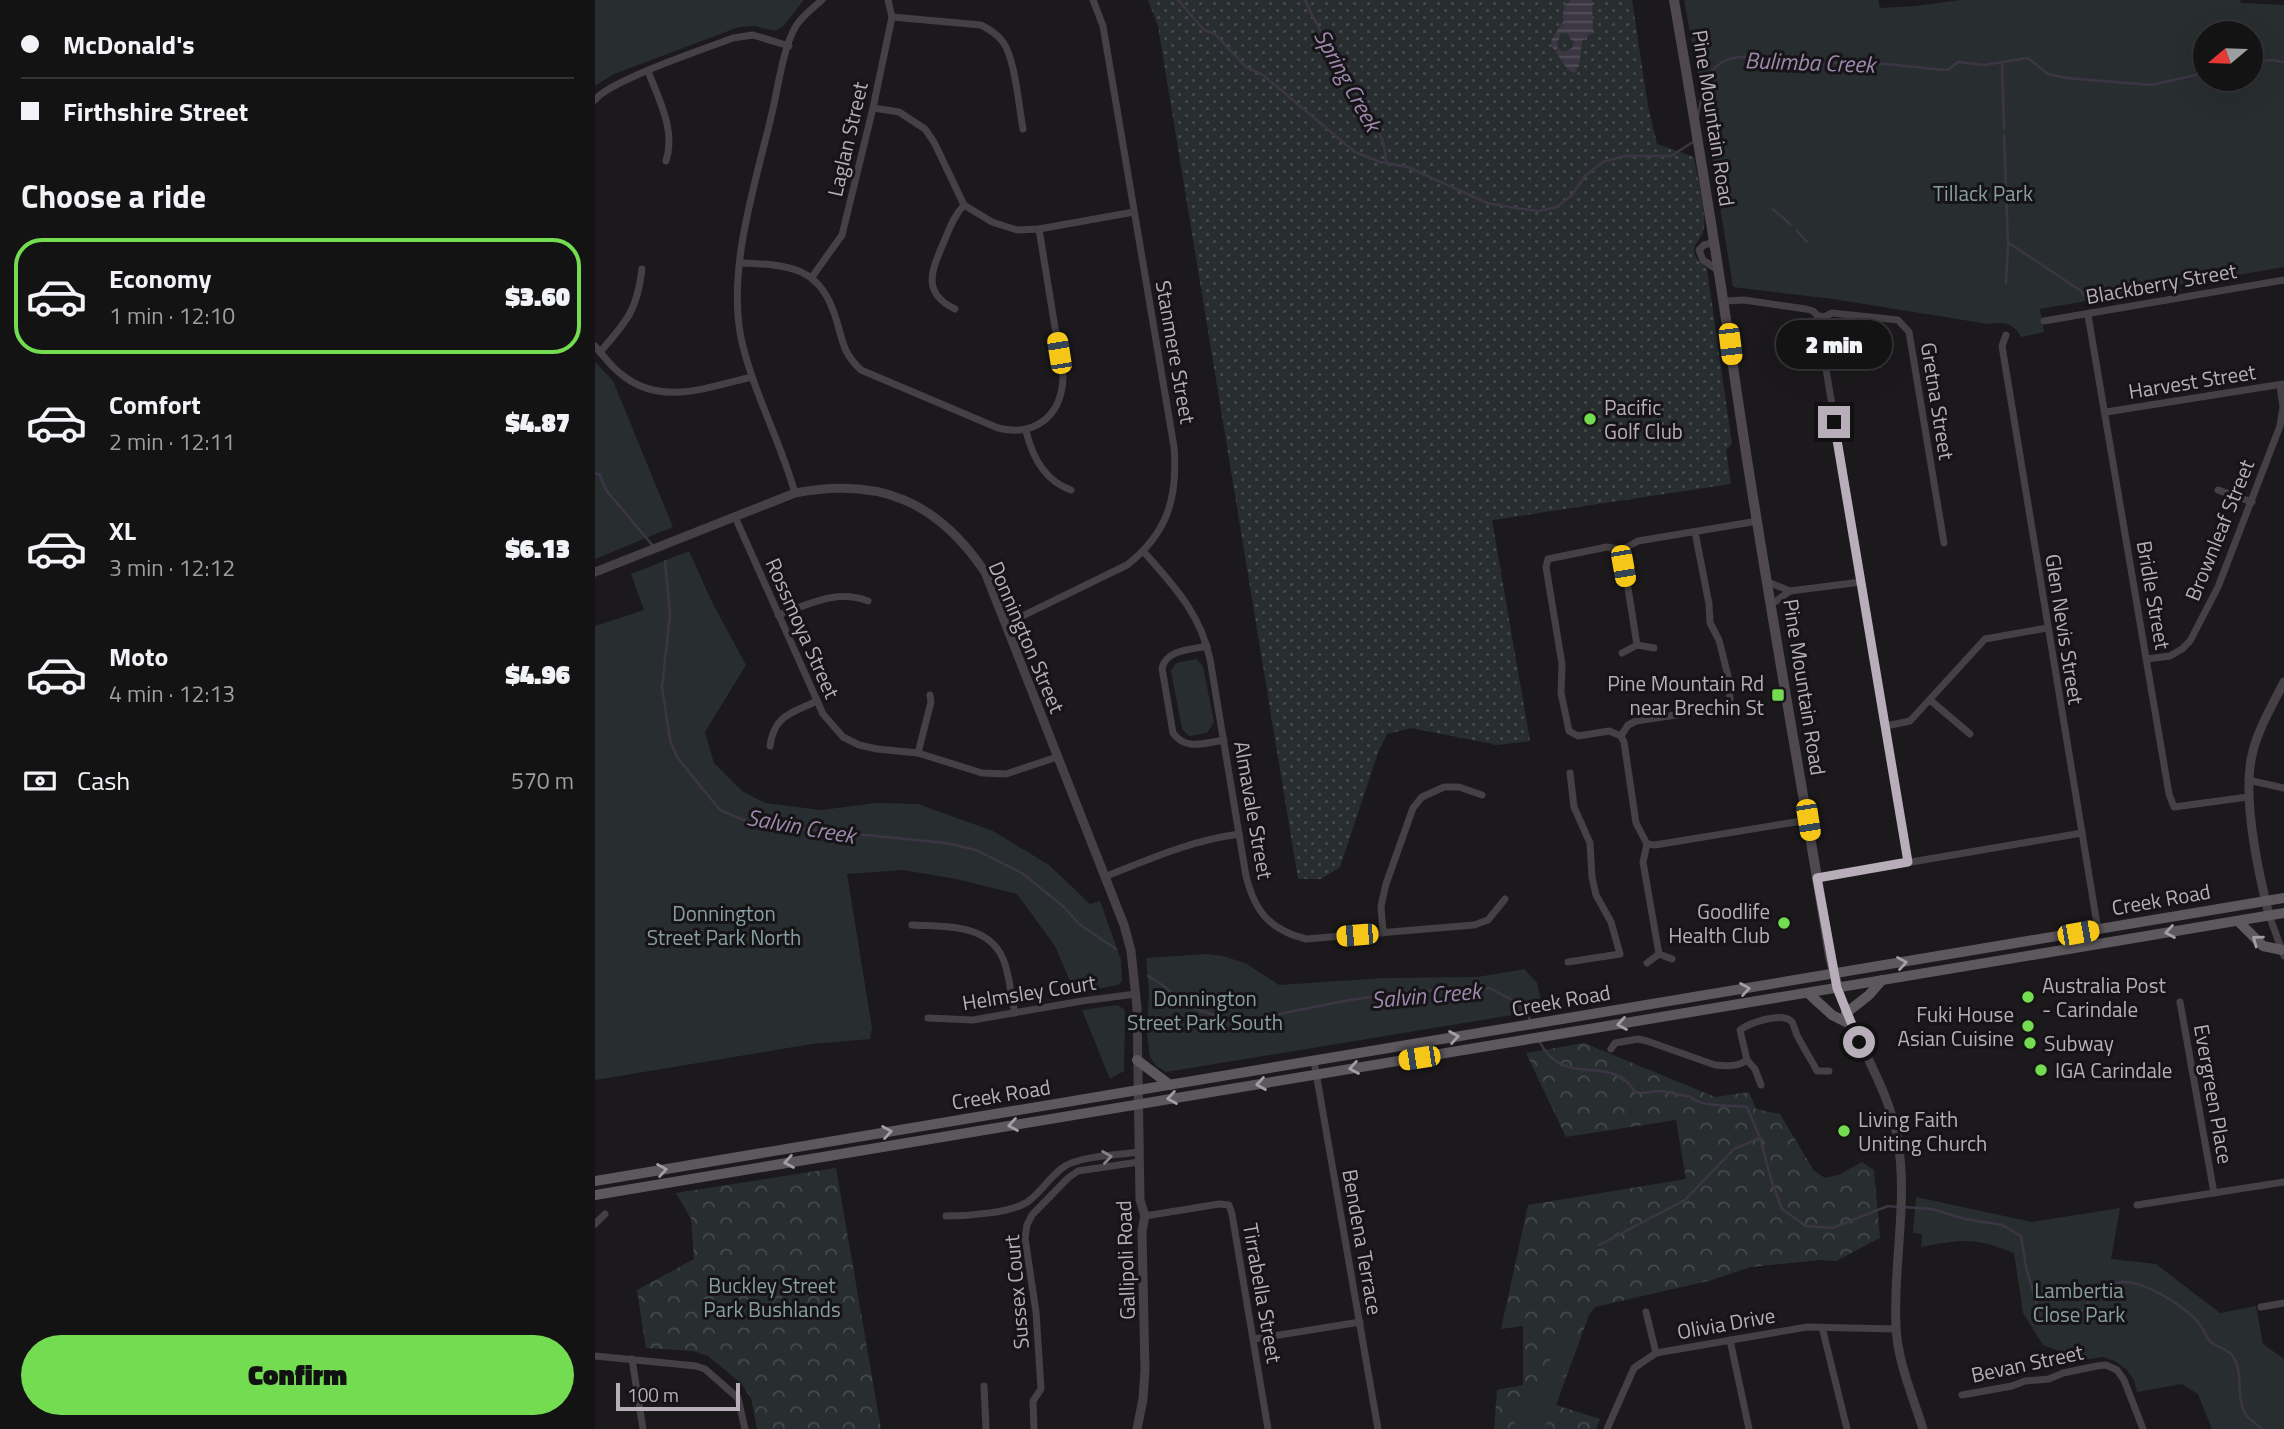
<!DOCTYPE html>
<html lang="en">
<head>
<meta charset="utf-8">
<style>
  body { margin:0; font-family:"Titillium Web",sans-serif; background:#1d1c1d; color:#f1f3f6; height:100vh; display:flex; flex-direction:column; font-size:26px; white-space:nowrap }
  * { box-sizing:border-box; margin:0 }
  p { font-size:23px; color:#9d9ea0 }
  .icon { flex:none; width:38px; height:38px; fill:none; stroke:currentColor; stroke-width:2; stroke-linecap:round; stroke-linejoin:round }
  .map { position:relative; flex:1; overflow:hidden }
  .panel { display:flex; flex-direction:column; background:#141314; width:595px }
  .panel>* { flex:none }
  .banner { display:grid; align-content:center; height:154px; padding:0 21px; background:#141314 }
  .needle { width:46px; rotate:251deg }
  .buttons { position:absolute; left:1598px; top:21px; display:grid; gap:14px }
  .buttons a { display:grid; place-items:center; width:70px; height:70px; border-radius:50%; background:#141314; box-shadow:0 7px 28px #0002,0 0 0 2px #333234; font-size:35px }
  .scale { position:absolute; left:21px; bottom:18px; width:124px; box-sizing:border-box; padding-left:7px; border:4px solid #b7aeb9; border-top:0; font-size:19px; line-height:24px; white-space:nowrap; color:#b7aeb9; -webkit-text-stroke:5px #161416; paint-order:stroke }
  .end { position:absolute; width:32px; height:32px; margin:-16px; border:9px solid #b7aeb9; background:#111; box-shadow:0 0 0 4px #111 }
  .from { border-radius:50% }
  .bubble { position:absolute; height:49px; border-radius:24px; background:#141314; box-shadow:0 7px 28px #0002,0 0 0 2px #333234; font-size:23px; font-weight:800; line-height:49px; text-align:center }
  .car { position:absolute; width:21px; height:42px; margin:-21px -10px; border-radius:9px; box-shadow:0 0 5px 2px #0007; background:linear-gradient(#f5c518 24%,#345 0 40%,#f5c518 0 76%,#345 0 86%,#f5c518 0) }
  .banner b { display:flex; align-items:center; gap:24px; height:66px; font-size:26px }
  .banner b+b { border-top:2px solid #333234 }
  .banner i { width:18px; height:18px; background:#f1f3f6 }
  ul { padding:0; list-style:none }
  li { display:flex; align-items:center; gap:21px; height:116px; margin:0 14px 10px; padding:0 7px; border:4px solid transparent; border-radius:28px }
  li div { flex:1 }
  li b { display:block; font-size:26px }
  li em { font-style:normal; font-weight:800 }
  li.current { border-color:#73dc50 }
  li>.icon { width:63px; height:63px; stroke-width:1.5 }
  h2 { padding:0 21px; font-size:32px; line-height:84px }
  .pay { display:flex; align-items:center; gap:18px; height:77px; padding:0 21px; font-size:26px }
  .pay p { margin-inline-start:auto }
  .action { display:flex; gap:14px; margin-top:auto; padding:14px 21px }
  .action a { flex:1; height:80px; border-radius:42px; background:#73dc50; color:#111; font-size:28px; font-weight:800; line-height:80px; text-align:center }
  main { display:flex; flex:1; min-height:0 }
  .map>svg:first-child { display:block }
</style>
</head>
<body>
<main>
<section class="panel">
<div class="banner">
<b><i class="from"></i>McDonald's</b>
<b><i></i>Firthshire Street</b>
</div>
<h2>Choose a ride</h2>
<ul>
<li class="current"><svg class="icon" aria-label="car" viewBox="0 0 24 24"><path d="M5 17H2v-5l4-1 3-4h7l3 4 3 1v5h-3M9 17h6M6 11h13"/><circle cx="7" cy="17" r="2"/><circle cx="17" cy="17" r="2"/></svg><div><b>Economy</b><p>1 min · 12:10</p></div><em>$3.60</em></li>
<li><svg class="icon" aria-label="car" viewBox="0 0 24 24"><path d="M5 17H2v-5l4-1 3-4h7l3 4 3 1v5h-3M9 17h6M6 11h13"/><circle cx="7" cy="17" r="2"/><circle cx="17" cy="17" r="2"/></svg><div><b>Comfort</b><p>2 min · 12:11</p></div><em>$4.87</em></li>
<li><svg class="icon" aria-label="car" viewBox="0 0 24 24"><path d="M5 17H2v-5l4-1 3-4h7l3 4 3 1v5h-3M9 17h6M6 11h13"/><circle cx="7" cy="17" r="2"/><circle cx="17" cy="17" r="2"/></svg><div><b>XL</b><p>3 min · 12:12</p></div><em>$6.13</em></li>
<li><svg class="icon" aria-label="car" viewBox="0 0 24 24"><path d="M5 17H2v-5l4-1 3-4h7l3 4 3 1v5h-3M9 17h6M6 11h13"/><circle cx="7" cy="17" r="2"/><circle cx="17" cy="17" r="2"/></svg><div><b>Moto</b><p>4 min · 12:13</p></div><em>$4.96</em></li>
</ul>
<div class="pay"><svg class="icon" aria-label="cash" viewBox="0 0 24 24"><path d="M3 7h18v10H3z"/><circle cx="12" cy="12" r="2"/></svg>Cash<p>570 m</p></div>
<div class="action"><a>Confirm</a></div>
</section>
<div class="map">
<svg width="1689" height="1429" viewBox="0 0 1689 1429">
  <defs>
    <pattern id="grass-dots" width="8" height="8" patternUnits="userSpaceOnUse" patternTransform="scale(1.75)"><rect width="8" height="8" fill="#282e30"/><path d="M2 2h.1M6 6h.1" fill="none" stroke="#454a4c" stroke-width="1.8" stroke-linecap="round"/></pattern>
    <pattern id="forest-crowns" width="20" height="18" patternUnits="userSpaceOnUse" patternTransform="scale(1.75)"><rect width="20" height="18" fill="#282e30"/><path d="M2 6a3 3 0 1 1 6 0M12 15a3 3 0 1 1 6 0" fill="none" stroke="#454a4c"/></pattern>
    <pattern id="water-rules" width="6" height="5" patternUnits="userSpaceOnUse" patternTransform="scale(1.75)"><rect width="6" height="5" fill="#3c3543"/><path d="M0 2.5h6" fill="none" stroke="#56505c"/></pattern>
  </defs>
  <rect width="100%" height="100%" fill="#1b191b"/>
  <path fill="url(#grass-dots)" d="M553,0H1037L1053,106L1062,144L1099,157C1102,180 1111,205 1109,228C1108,238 1098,243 1099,252C1100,259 1108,264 1112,269L1137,444L1131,450L1136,484L897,520L935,741L903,745L816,728L792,734L784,750L745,867L726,879H703L563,26Z"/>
  <g fill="url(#forest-crowns)">
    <polygon points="989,1043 1120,1097 1154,1092 1161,1109 1185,1114 1219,1171 1230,1178 1243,1175 1267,1162 1279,1170 1285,1238 1241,1261 1226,1260 1156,1267 1113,1281 1000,1307 994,1315 961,1405 1005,1419 1001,1429 899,1429 902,1390 928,1385 928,1326 906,1329 933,1205 1091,1179 1081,1120 971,1137 931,1053"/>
    <polygon points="241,1168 286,1429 162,1429 156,1398 146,1383 113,1356 98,1351 51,1348 42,1290 99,1259 96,1219 81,1193"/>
  </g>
  <g fill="#282e30" fill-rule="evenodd">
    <polygon points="0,0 209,0 188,26 180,31 158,26 144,27 19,74 0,86"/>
    <path d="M1089,0H1283L1285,8L1320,6L1365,0H1645L1646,3L1689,5V267L1445,309L1449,332L1426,337C1418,322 1408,322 1393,324L1238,299L1138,287L1107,95ZM1610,33H1656V79H1610Z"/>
    <polygon points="0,362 18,381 78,527 0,559"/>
    <polygon points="94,551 117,602 151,665 110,732 119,763 147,791 170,803 226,810 282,803 323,804 398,831 454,865 495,904 505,901 526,960 527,981 523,985 480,993 460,946 422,894 361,879 308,870 252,874 277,1028 275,1039 217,1044 0,1080 0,626 49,610 36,574"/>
    <polygon points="601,659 608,666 619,722 612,733 594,736 587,729 576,671 581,663"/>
    <polygon points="612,954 628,956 652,964 684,985 790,978 883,977 929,969 942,983 948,1010 571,1072 561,1066 555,1057 552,1033 554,993 551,958"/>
    <polygon points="522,1005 529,1009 530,1014 529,1071 515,1079 487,1010"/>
    <path d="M1321,1197L1437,1222L1525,1208L1516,1259L1561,1264L1625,1313L1661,1306L1668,1344L1689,1359V1429H1617L1603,1394L1587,1384L1542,1392L1539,1380L1531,1369L1520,1361L1508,1357L1488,1360L1448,1345L1428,1313L1419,1253C1378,1237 1369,1239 1326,1247L1327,1234L1318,1233Z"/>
    <polygon points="964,1334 981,1341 950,1427 948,1429 920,1429 920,1411 929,1400 938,1393 954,1364"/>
  </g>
  <path fill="url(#water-rules)" d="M976,0H997L998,32L987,41L984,66L979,73L972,69L961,52L964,49L968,52L977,48L979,42L971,32L966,34L962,39L963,48L960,51L956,45L957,39L969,20C967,11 968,6 976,0Z"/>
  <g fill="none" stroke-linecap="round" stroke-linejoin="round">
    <g stroke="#3c3543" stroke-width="2.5">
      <polyline points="583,0 609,30 620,34 651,67 668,75 760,152 785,162 813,167 892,203 920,208 944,211 962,207 977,195 990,176 1008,162 1029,156 1076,156 1098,142 1099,139"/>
      <path d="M710,0C720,21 731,42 742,63C760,96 791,124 791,163"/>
      <polyline points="1407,62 1409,129"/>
      <polyline points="1656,63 1676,60 1689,62"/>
      <path d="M1103,116C1107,96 1108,74 1126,63C1148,49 1192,63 1217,65C1228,66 1239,62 1250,62C1283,61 1319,68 1353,70L1363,62L1389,65L1433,58L1453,74L1471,78L1556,85L1610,73"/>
      <polyline points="1409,135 1413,245 1411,283"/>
      <polyline points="1178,209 1196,225"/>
      <polyline points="1202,231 1212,242"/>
      <polyline points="1414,243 1486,291 1495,303"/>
      <polyline points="0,473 5,475 11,490 58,546"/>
      <polyline points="70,561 75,615 67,687 75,740 82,757 125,810 151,821 180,826 351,843 381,850 427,873 470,908 484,924 521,949"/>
      <polyline points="553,976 566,984 596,1008 643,1022 749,1001 808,992 894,988 923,1003 931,1010 936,1022"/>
      <path d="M944,1041C970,1091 1015,1051 1040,1092C1049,1095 1055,1091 1064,1091C1074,1091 1084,1096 1094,1096C1109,1109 1134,1104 1152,1107L1165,1138L1176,1179L1187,1209L1211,1226L1237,1228L1293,1206L1302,1207"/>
      <path d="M1309,1207L1337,1209L1370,1219L1407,1225L1426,1236L1431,1267L1442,1305L1458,1322C1498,1325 1485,1285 1527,1282C1549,1280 1593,1308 1605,1325C1610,1331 1611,1339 1617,1343C1624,1348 1635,1350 1639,1358C1649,1375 1640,1398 1651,1415C1655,1420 1662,1424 1667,1429"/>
      <polyline points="1004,1245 1090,1200 1139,1149 1165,1138"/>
    </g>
    <g stroke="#444045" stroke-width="7">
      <path d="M297,17L386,25C394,29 402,34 408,42C420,58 424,108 428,129"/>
      <path d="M53,71C64,100 81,130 71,161"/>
      <path d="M0,100C13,81 112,48 138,38L158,35L194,46"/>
      <polyline points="278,108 304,112 330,129 339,142 369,205 397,222 422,230 444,229 539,212"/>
      <polyline points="1120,242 1109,245 1104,250 1108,260 1124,271"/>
      <path d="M145,263C196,265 226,266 242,322C248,343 249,354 266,370L403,428C440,437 467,416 468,377L444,229"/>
      <polyline points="217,277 247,235 278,108 297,17 293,0"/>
      <polyline points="1130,301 1149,300 1211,309 1218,311 1222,315 1229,317 1237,313 1303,320 1314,332 1349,543"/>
      <path d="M360,309C327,293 336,272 348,244C354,230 358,217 369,205"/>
      <polyline points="1222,315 1313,862"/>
      <polyline points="1493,315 1574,794 1579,807 1653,797"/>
      <polyline points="1449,321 1689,280"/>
      <polyline points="1411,335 1407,346 1503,930"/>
      <path d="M0,346C8,355 16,367 26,374C65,407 113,387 157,377"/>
      <path d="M5,352C32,321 42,311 47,269"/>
      <polyline points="1511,412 1688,384"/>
      <path d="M431,431C437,456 450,481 476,490"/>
      <polyline points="1623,490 1657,502"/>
      <path d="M200,493C185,440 158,392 146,338C132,267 161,182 177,113C183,88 188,47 201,26C207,16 218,8 227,0"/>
      <polyline points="140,517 228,714 248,737 264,745 282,749 323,753 387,773 411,774 462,757"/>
      <polyline points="1163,521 1043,541 1027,550 1012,547 953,559 951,567 967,664 966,693 974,731 983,736 1014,731 1026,736 1029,742 1041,823 1052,844 1060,845 1213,820"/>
      <polyline points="1027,550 1042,645"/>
      <path d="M549,552C579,586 605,613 615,659L651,876C660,912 675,930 711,939L879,925L893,920L910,899"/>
      <polyline points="1173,582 1195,591"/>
      <polyline points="1177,604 1195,591 1266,582"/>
      <path d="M183,615C215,604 241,589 273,601"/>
      <path d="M411,624L532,565C573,533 583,497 579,447L508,26L498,0"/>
      <path d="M612,646C596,650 572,649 567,668L578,733C591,751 610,743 629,740"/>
      <polyline points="1027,653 1042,645 1059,648"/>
      <polyline points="1552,659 1575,656 1587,649 1595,641 1623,587 1685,426 1688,407 1685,385"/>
      <polyline points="1335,700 1375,734"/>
      <polyline points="1291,726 1315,721 1390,639 1452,628"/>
      <polyline points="1026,736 1033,725 1041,721 1121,709 1130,705 1135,699 1134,680 1124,640 1115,623 1114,604 1100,532"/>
      <path d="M175,746C179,715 197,713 222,701"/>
      <polyline points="323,753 336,702 335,695"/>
      <polyline points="1653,780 1689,788"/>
      <polyline points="1052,844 1048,862 1064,954"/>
      <path d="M509,877C555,859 594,841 644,834"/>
      <polyline points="1222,878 1487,833"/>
      <polyline points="1674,915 1689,956"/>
      <path d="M317,925C352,927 397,923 410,964C415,979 416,997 420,1013"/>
      <polyline points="788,933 786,906 791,884 818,808 827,797 849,787 864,787 887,795"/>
      <polyline points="973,962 1025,954 1016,922 1001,895 997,877 995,843 979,807 975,773"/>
      <polyline points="1052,963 1064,954 1077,959"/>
      <polyline points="1585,1002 1619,1193"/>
      <polyline points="333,1018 378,1020 487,1001 541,994"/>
      <path d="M1016,1049L1020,1043L1043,1039L1052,1041L1120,1065C1131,1066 1143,1067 1152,1060L1145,1030C1154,1023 1188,1011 1197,1022C1200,1026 1200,1033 1203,1037C1209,1049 1216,1059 1222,1071H1234"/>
      <polyline points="1152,1060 1160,1069 1166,1085"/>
      <polyline points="719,1061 783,1429"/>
      <polyline points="1542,1205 1689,1182"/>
      <path d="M351,1216C371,1216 420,1213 435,1200C448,1190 456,1175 470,1166C487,1156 523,1155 544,1152"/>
      <polyline points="550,1216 624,1204 634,1205 637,1214 673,1429"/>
      <polyline points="0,1224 10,1214"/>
      <polyline points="1666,1307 1689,1303"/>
      <polyline points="1051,1312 1061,1353"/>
      <polyline points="1227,1327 1252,1429"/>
      <polyline points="659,1339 765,1322"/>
      <polyline points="1135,1340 1154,1429"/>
      <polyline points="0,1356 101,1366 110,1369 143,1398 150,1429"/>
      <polyline points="37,1359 48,1429"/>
      <polyline points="389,1386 391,1429"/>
      <polyline points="1367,1395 1417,1386 1430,1381 1454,1379 1468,1373 1502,1366 1511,1365 1522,1370 1529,1380 1548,1429"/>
      <polyline points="439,1429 438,1401 446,1389 441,1312 430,1238 432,1225 437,1215 473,1178 483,1171 544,1162"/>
      <polyline points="1012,1429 1039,1368 1061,1353 1212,1327 1301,1329"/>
    </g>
    <g stroke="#444045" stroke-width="9">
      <path d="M0,572L200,493C285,477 342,501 390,572L529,925L536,951L542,1008L545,1200L550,1216L547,1231L550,1370L548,1399L542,1429"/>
      <path d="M1674,915C1663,871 1646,794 1658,751C1664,727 1678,704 1689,682"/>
      <path d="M1243,988C1259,1040 1294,1087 1303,1141C1313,1205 1298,1263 1301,1326C1302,1360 1318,1397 1328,1429"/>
    </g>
    <path stroke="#4f494f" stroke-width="10" d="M1079,0C1100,122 1120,244 1138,366C1166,563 1203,759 1235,956L1243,988"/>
    <g stroke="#5d575e" stroke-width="10">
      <polyline points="1643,921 1668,946 1687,950"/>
      <polyline points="1213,993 1237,1015 1257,1025"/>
      <polyline points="1251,1013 1274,995 1287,980"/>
      <polyline points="542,1060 575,1085"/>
      <polyline points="0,1181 1689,898"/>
      <polyline points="0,1195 1689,913"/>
    </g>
  </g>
  <defs><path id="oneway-chevron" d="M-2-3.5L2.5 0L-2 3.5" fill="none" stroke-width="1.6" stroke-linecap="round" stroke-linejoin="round" transform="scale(1.75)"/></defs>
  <g stroke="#a59da7">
    <use href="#oneway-chevron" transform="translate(1575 932) rotate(171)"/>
    <use href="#oneway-chevron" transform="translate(1662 940) rotate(-144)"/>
    <use href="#oneway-chevron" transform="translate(1307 963) rotate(-9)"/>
    <use href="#oneway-chevron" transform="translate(1150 989) rotate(-9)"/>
    <use href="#oneway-chevron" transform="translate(1027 1024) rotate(170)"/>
    <use href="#oneway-chevron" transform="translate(859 1037) rotate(-9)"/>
    <use href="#oneway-chevron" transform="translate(759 1068) rotate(170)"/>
    <use href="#oneway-chevron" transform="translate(666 1084) rotate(171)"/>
    <use href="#oneway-chevron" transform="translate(577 1098) rotate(171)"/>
    <use href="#oneway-chevron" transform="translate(418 1125) rotate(171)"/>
    <use href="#oneway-chevron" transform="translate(292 1132) rotate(-9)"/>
    <use href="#oneway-chevron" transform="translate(194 1162) rotate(170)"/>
    <use href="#oneway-chevron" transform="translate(67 1170) rotate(-9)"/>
  </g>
  <use stroke="#89828b" href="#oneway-chevron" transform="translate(512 1157) rotate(-8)"/>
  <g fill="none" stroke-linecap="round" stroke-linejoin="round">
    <polyline stroke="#b7aeb9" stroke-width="9" points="1239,422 1313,862 1222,878 1242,988 1264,1042"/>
  </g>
  <g fill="#73dc50" stroke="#161416" stroke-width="2.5">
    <circle cx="995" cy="419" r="7"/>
    <rect x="1176" y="688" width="14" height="14" rx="3.5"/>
    <circle cx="1189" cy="923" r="7"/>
    <circle cx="1433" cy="997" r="7"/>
    <circle cx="1433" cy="1026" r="7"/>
    <circle cx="1435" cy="1043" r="7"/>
    <circle cx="1446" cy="1070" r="7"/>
    <circle cx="1249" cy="1131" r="7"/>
  </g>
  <g text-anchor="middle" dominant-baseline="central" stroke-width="6" stroke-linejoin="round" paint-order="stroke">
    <g font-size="21" fill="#b7aeb9" stroke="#161416">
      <text transform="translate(1119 118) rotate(81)">Pine Mountain Road</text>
      <text transform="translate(252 139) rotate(-77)">Laglan Street</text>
      <text transform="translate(1566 283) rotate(-10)">Blackberry Street</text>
      <text transform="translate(581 352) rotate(80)">Stanmere Street</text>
      <text transform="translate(1597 381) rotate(-9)">Harvest Street</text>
      <text transform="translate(1343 401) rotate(81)">Gretna Street</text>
      <text transform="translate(1624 530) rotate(-68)">Brownleaf Street</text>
      <text transform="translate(1559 595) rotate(80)">Bridle Street</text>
      <text transform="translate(208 628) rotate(66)">Rossmoya Street</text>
      <text transform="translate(1470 629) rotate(81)">Glen Nevis Street</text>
      <text transform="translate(432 637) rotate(67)">Donnington Street</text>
      <text transform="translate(1210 687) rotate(81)">Pine Mountain Road</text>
      <text transform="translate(659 810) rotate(80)">Almavale Street</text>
      <text transform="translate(1566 899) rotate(-10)">Creek Road</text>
      <text transform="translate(434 992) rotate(-9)">Helmsley Court</text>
      <text transform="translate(966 1000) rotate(-10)">Creek Road</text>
      <text transform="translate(406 1094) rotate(-9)">Creek Road</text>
      <text transform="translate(1619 1094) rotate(80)">Evergreen Place</text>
      <text transform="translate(768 1242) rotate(80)">Bendena Terrace</text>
      <text transform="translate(530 1260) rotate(-92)">Gallipoli Road</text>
      <text transform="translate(421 1292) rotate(-95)">Sussex Court</text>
      <text transform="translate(668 1293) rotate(80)">Tirrabella Street</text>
      <text transform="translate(1131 1323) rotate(-10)">Olivia Drive</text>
      <text transform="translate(1432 1363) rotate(-12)">Bevan Street</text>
    </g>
    <g font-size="21" fill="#879ea2" stroke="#161416">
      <text x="1388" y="193">Tillack Park</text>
      <text x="129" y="913">Donnington<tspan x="129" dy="24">Street Park North</tspan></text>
      <text x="610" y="998">Donnington<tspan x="610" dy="24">Street Park South</tspan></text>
      <text x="177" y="1285">Buckley Street<tspan x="177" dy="24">Park Bushlands</tspan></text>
      <text x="1484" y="1290">Lambertia<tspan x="1484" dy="24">Close Park</tspan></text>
    </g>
    <g font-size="21" fill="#b7aeb9" stroke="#161416" text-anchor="start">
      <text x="1009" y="407">Pacific<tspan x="1009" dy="24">Golf Club</tspan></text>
      <text x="1169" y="683" text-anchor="end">Pine Mountain Rd<tspan x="1169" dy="24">near Brechin St</tspan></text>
      <text x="1175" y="911" text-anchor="end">Goodlife<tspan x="1175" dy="24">Health Club</tspan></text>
      <text x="1447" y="985">Australia Post<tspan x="1447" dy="24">- Carindale</tspan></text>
      <text x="1419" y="1014" text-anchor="end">Fuki House<tspan x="1419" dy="24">Asian Cuisine</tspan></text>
      <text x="1449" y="1043">Subway</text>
      <text x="1460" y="1070">IGA Carindale</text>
      <text x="1263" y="1119">Living Faith<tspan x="1263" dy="24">Uniting Church</tspan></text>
    </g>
    <g font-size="23" font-style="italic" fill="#9f89af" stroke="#161416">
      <text transform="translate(1215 62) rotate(2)">Bulimba Creek</text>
      <text transform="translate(753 80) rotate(61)">Spring Creek</text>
      <text transform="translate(206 826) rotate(10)">Salvin Creek</text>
      <text transform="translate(831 995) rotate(-5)">Salvin Creek</text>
    </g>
  </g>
</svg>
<div class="buttons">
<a><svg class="needle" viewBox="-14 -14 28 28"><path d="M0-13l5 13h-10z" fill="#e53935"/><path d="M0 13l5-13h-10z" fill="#9d9ea0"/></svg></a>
</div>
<div class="scale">100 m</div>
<i class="end from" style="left:1264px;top:1042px"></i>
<i class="end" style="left:1239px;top:422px"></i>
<div class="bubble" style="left:1181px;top:320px;width:116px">2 min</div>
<i class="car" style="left:1135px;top:344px;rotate:173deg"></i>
<i class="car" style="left:464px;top:353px;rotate:351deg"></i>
<i class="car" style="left:1028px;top:566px;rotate:170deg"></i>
<i class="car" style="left:1213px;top:820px;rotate:171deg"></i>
<i class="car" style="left:1483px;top:933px;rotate:80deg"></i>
<i class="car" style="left:762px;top:935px;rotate:265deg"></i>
<i class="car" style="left:824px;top:1058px;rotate:261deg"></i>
</div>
</main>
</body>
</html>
